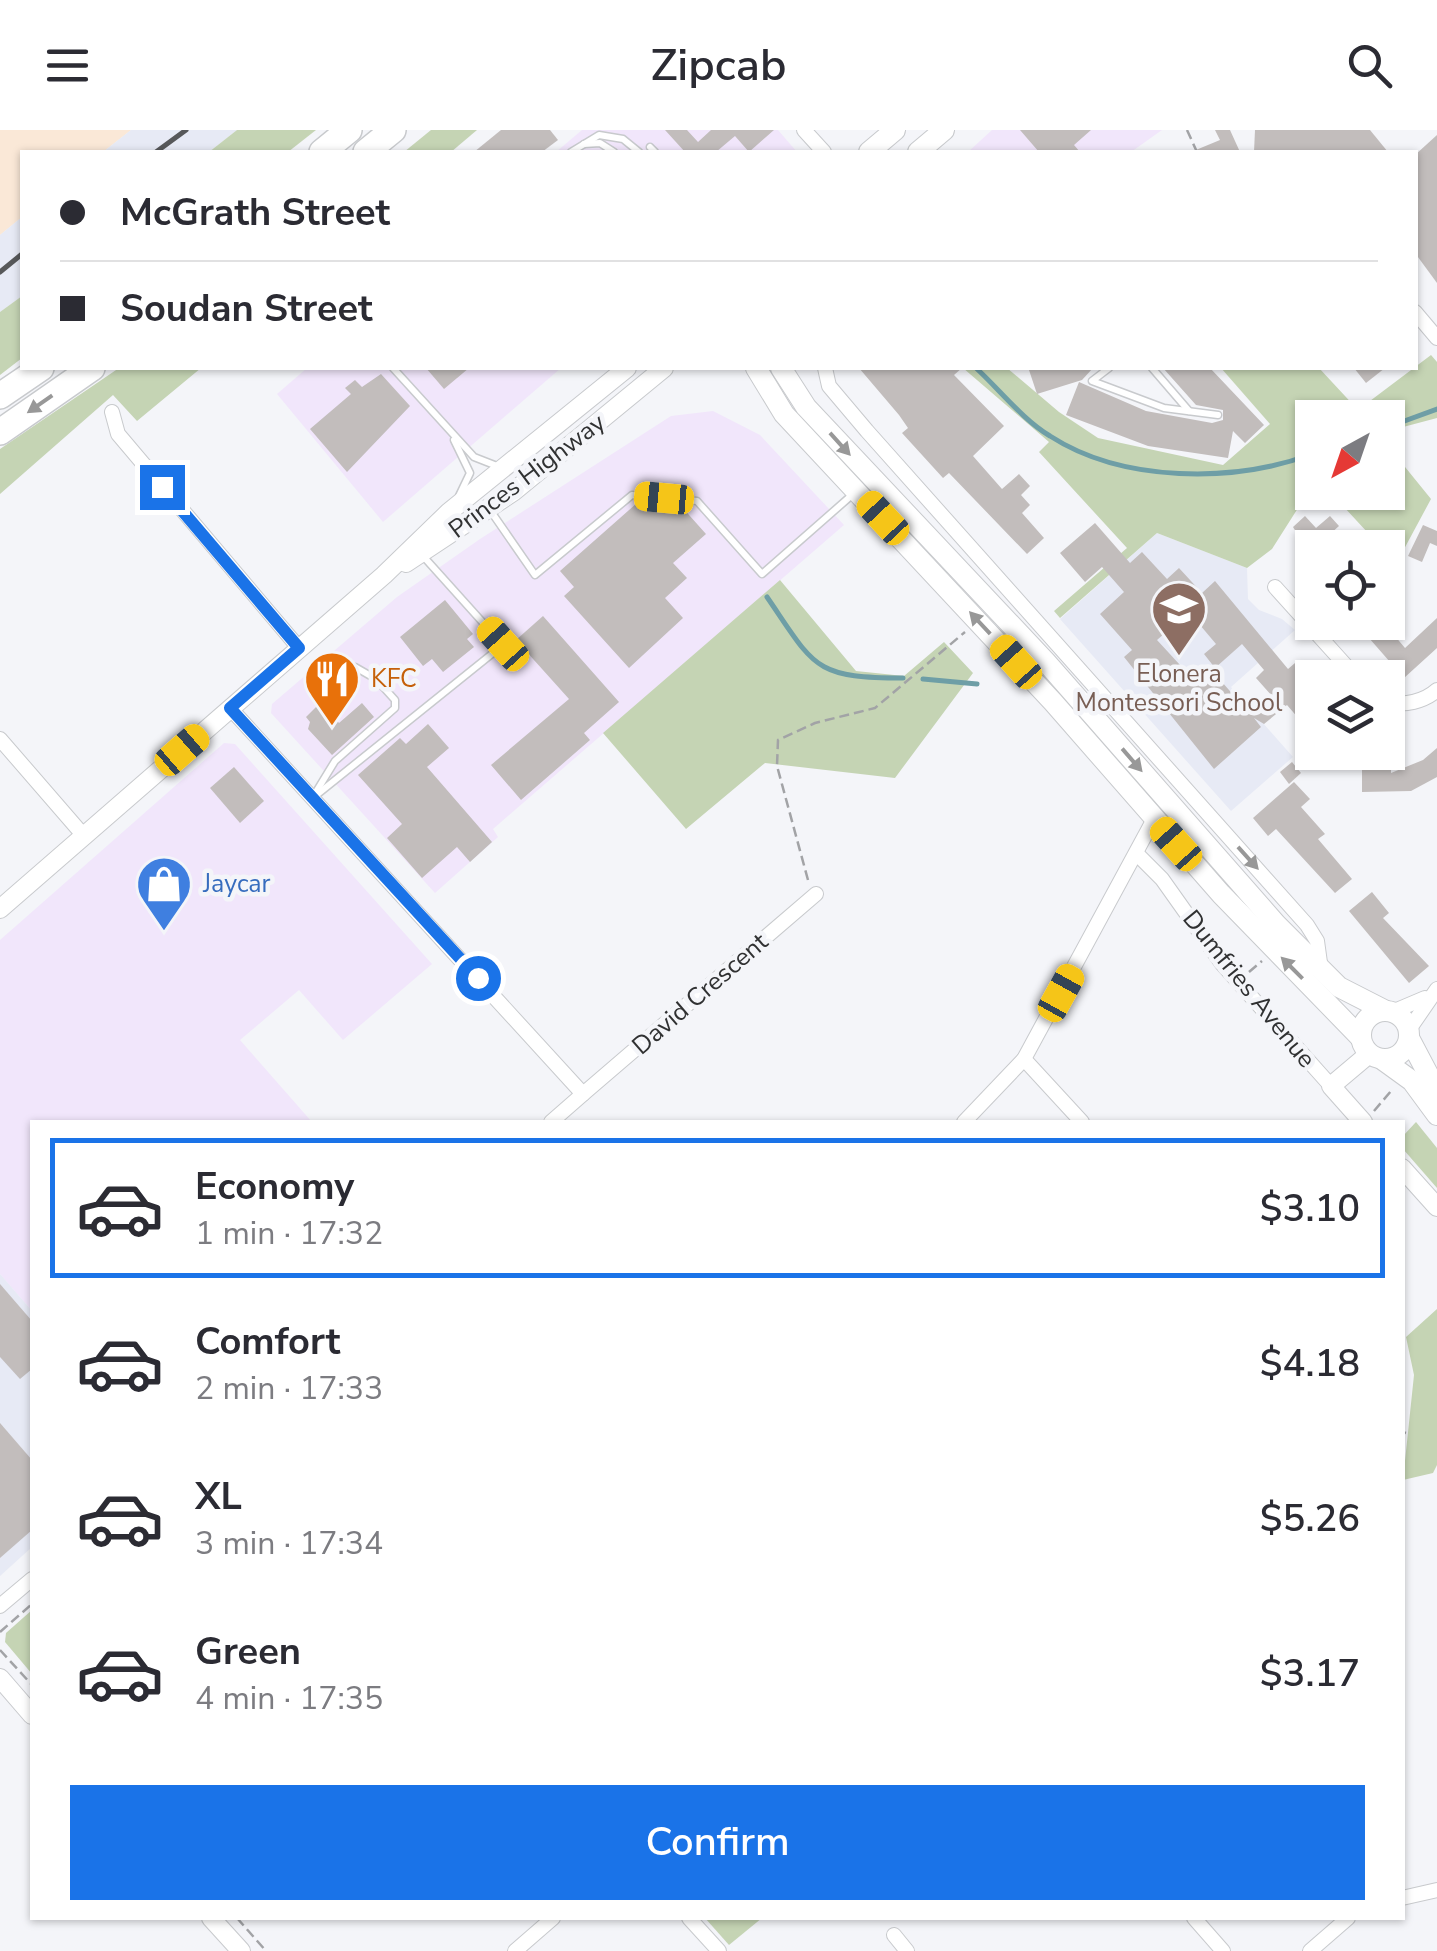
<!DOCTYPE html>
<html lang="en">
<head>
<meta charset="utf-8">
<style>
  body { margin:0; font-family:"Nunito Sans",sans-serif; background:#f2f2f3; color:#2b2b33; height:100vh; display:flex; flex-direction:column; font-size:38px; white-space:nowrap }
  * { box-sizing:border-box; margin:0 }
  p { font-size:32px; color:#7c7c81 }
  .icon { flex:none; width:55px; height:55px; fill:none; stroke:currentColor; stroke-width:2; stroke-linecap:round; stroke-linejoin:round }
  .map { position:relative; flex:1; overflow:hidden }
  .panel { position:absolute; left:30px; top:990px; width:1375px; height:800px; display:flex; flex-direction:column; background:#fff; border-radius:0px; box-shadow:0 2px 8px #0004 }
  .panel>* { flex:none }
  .top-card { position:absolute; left:20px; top:20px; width:1398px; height:220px; border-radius:0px; box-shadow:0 2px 8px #0004; display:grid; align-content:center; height:220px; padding:0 40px; background:#fff }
  .needle { width:65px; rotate:220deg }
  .fabs { position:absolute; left:1295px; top:270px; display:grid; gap:20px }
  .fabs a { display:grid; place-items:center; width:110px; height:110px; border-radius:0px; background:#fff; box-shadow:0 2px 8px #0004; font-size:50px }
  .end { position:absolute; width:45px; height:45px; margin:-22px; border:12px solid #1a73e8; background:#fff; box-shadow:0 0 0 5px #fff }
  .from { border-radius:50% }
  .car { position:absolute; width:30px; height:60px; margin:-30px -15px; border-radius:12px; box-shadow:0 0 8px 2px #0007; background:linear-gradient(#f5c518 24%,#345 0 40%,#f5c518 0 76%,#345 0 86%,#f5c518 0) }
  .top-card b { display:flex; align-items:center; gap:35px; height:95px; font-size:38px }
  .top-card b+b { border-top:2px solid #e1e1e2 }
  .top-card i { width:25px; height:25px; background:#2b2b33 }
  ul { padding:18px 0 0; list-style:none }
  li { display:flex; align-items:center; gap:30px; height:140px; margin:0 20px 15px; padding:0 20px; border:5px solid transparent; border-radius:0px }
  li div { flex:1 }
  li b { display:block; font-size:38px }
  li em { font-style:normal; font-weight:600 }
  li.active { border-color:#1a73e8 }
  li>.icon { width:90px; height:90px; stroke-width:1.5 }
  .action { display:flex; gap:20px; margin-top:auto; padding:20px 40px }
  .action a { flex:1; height:115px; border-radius:0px; background:#1a73e8; color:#fff; font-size:40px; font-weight:600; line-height:115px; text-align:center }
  header { display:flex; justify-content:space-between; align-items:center; height:130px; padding:0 40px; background:#fff; font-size:45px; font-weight:600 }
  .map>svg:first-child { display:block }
</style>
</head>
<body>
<header><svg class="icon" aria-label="menu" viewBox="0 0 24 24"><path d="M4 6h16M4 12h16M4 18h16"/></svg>Zipcab<svg class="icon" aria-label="search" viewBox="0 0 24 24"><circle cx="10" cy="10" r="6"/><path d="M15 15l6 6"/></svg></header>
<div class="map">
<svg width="1437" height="1821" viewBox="0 0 1437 1821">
  <rect width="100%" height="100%" fill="#f4f5f9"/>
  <g fill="#f1e6fb">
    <polygon points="582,0 778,0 797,22 556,22"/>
    <polygon points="992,0 1162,0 1131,22 968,22"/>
    <polygon points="307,238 561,238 383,392 277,264"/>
    <polygon points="713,281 760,305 844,395 493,699 498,707 435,763 271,583 272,574 397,467 480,409 671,286"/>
    <polygon points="224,613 235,614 432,834 343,910 299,860 240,910 312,992 32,992 32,1181 0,1144 0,810"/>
  </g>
  <polygon fill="#fae8d7" points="0,0 131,0 103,22 22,22 22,87 0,105"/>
  <g fill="#e7eaf5">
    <polygon points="131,0 237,0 209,22 103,22"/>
    <polygon points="22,87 22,166 0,182 0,105"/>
    <polygon points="1157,403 1247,438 1248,469 1259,480 1282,489 1295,500 1231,557 1293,627 1231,681 1060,489"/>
    <polygon points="0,1144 32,1181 32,1417 0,1446"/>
  </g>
  <g fill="#c5d4b4">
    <polygon points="237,0 316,0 288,22 209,22"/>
    <polygon points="431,0 477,0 451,22 404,22"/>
    <polygon points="22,166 22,228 0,245 0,182"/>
    <polygon points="1431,225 1437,232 1437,288 1388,301 1388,288 1312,288 1312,356 1272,419 1247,438 1157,403 1060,488 1054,481 1127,418 1039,322 1049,312 963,238 1007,238 1059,282 1098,308 1223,335 1270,294 1221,238 1319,238 1358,280"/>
    <polygon points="119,238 201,238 137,291 113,265 0,364 0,319"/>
    <polygon points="1388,316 1431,369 1396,434 1388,418 1381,417 1331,363 1388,362"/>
    <polygon points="780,450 856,541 904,546 944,512 973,543 895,648 765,633 686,699 603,603"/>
    <polygon points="1416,992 1437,1018 1437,1058 1403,1019 1403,1006"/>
    <polygon points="1437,1179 1437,1335 1433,1343 1403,1350 1414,1245 1406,1207"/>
    <polygon points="32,1480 32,1544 5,1512 6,1503"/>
    <polygon points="705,1788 762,1788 729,1815"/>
  </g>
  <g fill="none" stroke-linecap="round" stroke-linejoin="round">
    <g stroke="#6e9ea6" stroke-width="5">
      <path d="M976,238C999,259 1023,290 1050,306C1123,353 1234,353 1312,324"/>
      <polyline points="1388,297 1437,279"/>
      <path d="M767,467C815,537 813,548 903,548"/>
      <polyline points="923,549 977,554"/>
    </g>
  </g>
  <g fill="#c2bdbc" fill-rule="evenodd">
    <polygon points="501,0 550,0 558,10 542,22 474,22"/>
    <polygon points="665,0 687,0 698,12 711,0 774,0 749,22 735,6 716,22 685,22"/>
    <polygon points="1020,0 1091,0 1074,15 1080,22 1039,22"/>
    <polygon points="1215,0 1230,0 1240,22 1191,22 1220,10"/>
    <polygon points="1255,0 1370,0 1388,22 1254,22"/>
    <polygon points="1437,5 1437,153 1415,123 1415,25"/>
    <polygon points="426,238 469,238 444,259"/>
    <polygon points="859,238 962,238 954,245 1004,296 973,326 1002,359 1019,344 1030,356 1021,365 1030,375 1022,383 1044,408 1027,424 949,343 943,348 902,303 908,298 899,285"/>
    <polygon points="1038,238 1093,238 1082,250 1037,264 1029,240"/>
    <polygon points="1163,238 1210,238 1264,295 1245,313 1233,301 1228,328 1148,316 1066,285 1079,252 1146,281 1212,293 1223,290 1223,280 1196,275"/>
    <polygon points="1354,238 1385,238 1366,253"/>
    <polygon points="381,244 410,276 347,342 310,299 351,264 345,258 355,250 362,257"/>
    <polygon points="637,373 681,376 706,404 673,433 687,448 665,468 683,488 629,538 564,466 574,457 560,441"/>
    <polygon points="1305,386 1316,398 1330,386 1339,396 1309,423 1293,397"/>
    <path d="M1095,393L1130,433L1142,422L1167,449L1179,438L1202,463L1215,451L1288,539L1295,533L1305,544L1301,547L1312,561V604L1287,575L1264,594L1254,588L1261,597L1214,639L1124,527L1132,520L1100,484L1124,462L1102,437L1085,452L1060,423ZM1189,482L1216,514L1204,524L1215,538L1242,514L1264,540L1256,548L1272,566L1251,585L1207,535L1192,548L1157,510Z"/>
    <polygon points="1423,395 1437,401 1437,416 1430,413 1422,432 1408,426"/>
    <polygon points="445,470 473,504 467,509 474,517 443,542 432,529 423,536 400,507"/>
    <polygon points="543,486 619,572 584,603 590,610 521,670 491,635 569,569 516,510"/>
    <polygon points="1437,488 1437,518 1404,548 1355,492 1383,492 1405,518"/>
    <polygon points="321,572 339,593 362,573 374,587 332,625 308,599 310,592 306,587"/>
    <polygon points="428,594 449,618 427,637 492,712 470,732 457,717 422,748 387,708 402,694 358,645 400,608 406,614"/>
    <polygon points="1437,618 1437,647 1411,661 1362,662 1362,623 1391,623 1391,643 1423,630"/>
    <polygon points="1315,622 1349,622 1341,637"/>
    <polygon points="1292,632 1301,643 1289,654 1280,642"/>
    <polygon points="234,637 264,671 240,693 210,658"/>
    <polygon points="1294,652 1310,669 1301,677 1325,704 1318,709 1352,749 1335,763 1276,699 1268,706 1253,688"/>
    <polygon points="1372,762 1389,783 1383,788 1429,836 1409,853 1349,781"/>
    <polygon points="0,1154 32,1191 32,1239 20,1249 0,1227"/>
    <polygon points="0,1293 32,1330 32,1400 0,1428"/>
  </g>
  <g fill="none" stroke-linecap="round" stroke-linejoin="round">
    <g stroke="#c8cacd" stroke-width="9">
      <g id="lane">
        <polyline points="584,14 600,13 614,22"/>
        <polyline points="650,17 655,22"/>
        <polyline points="571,22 599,5 623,9 639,22"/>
        <polyline points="393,238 474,327 497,336"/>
        <polyline points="1109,238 1092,251 1164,278 1218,285"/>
        <polyline points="1152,238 1189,281"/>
        <polyline points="454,310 470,343 459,366"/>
        <polyline points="490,380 535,445 632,365 697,371 762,444 852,365"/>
        <polyline points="316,662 335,631 395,578 395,570 376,549 355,537"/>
        <polyline points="314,667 503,515 423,426"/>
      </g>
    </g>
    <g stroke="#c8cacd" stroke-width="16">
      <g id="street">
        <polyline points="804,0 824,22"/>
        <polyline points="1415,182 1437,208"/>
        <polyline points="825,238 829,256 867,301 1307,795 1317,811 1321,840"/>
        <polyline points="112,282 118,304 299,518"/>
        <polyline points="1275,457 1357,548"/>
        <path d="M1388,571C1403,577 1425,571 1437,560"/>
        <polyline points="230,578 583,964 551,992"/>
        <polyline points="0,609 84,706"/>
        <polyline points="1137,724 1162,749 1223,835 1331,956"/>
        <polyline points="1392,882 1425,868"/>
        <polyline points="1408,901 1437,859"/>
        <polyline points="1024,929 1082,992"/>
        <polyline points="583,964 816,764"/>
        <polyline points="964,992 1024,929 1154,689"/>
        <polyline points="0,1476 32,1449"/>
        <polyline points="1402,1768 1437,1760"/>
        <polyline points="689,1788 719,1821"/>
        <polyline points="1194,1788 1223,1821"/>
        <polyline points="894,1805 907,1821"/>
        <polyline points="515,1821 553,1788"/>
        <polyline points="1310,1821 1348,1788"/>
      </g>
    </g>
    <g stroke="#c8cacd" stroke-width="20">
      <g id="secondary">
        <polyline points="406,433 513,362 664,238"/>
        <polyline points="0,779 384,445 449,382 627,238"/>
        <polyline points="1363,992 1331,956 1369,924"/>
        <polyline points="1402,1038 1437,1077"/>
        <polyline points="0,1548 32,1585"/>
        <polyline points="211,1788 241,1821"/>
      </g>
    </g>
    <g stroke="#c8cacd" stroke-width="22">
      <g id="primary">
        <polyline points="869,22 895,0"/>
        <polyline points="918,22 944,0"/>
        <polyline points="756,238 784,284 1053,572 1221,764 1360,907"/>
        <polyline points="781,238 806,277 1046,532 1276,794 1339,857 1386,881"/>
        <circle cx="1385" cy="905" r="24"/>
        <polyline points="1409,908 1437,961"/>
        <polyline points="1383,930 1412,951 1437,985"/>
      </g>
    </g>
    <g stroke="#c8cacd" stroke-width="28">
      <g id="highway">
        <polyline points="322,22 349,0"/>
        <polyline points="366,22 393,0"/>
        <polyline points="0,266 41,238"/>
        <polyline points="0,302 92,238"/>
      </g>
    </g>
    <g stroke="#a2a3a6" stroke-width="2.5" stroke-dasharray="10 5" stroke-linecap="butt">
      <polyline points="1187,0 1197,22"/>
      <polyline points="808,750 777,636 778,610 815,593 875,578 965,502"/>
      <polyline points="1249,842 1262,831"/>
      <polyline points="1374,981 1391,961"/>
      <polyline points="1402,1302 1406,1303"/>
      <polyline points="0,1502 32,1474"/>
      <polyline points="0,1520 32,1555"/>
      <polyline points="237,1788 266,1821"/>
    </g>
    <use href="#lane" stroke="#fff" stroke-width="6"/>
    <use href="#street" stroke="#fff" stroke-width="14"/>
    <use href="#secondary" stroke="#fff" stroke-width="18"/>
    <use href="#primary" stroke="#fff" stroke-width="20"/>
    <use href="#highway" stroke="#fff" stroke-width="25"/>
    <g stroke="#57585a" stroke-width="5">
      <polyline points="156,22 186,0"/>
      <polyline points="0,142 22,124"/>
    </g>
  </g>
  <defs><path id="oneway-solid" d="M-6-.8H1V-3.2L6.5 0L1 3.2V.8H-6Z" transform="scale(2.5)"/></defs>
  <g fill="#989898">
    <use href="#oneway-solid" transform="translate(40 274) rotate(145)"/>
    <use href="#oneway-solid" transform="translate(840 314) rotate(48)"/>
    <use href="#oneway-solid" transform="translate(980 493) rotate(-133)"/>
    <use href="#oneway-solid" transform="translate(1132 630) rotate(49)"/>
    <use href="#oneway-solid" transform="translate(1248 728) rotate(48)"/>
    <use href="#oneway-solid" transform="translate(1292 838) rotate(-135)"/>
  </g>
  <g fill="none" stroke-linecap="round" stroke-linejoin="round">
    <polyline stroke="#1a73e8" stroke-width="12" points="162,357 299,518 230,578 478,848"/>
  </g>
  <defs>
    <g id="school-pin" transform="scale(2.875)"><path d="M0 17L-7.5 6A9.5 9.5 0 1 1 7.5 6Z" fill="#8d6e63" stroke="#f4f5f9"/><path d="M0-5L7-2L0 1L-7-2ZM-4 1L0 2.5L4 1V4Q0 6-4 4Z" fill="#fff"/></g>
    <g id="restaurant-pin" transform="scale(2.875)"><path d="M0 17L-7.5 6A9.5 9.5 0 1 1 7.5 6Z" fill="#e8710a" stroke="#f4f5f9"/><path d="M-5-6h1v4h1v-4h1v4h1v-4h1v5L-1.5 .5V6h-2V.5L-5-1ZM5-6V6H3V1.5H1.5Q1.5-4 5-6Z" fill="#fff"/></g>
    <g id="shop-pin" transform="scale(2.875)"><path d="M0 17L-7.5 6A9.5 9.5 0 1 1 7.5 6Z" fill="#3f7fe0" stroke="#f4f5f9"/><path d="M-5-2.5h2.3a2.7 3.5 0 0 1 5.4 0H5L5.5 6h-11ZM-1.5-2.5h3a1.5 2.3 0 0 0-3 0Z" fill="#fff"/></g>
  </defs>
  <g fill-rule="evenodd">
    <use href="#school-pin" x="1179" y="479"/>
    <use href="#restaurant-pin" x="332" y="549"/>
    <use href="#shop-pin" x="164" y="754"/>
  </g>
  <g text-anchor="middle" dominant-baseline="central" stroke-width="9" stroke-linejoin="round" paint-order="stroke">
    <g font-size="25" fill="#303132" stroke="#f4f5f9">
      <text transform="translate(527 346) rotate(-37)">Princes Highway</text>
      <text transform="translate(1249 859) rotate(51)">Dumfries Avenue</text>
      <text transform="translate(700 864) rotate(-41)">David Crescent</text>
    </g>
    <g font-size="25" fill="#785e54" stroke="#f4f5f9">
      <text x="1179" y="544">Elonera<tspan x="1179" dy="29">Montessori School</tspan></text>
    </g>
    <g font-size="25" fill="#c56008" stroke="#f4f5f9" text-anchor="start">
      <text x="371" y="549">KFC</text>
    </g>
    <g font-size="25" fill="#366cbe" stroke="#f4f5f9" text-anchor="start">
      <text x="203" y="754">Jaycar</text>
    </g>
  </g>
</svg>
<div class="fabs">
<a><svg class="needle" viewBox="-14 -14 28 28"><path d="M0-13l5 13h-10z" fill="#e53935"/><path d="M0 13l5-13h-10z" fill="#7c7c81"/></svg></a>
<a><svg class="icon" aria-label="locate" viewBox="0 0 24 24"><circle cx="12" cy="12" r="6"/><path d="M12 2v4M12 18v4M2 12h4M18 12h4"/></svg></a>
<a><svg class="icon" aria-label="layers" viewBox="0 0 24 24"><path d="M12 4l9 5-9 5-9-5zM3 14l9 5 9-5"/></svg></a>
</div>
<i class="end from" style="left:478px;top:848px"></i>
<i class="end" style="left:162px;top:357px"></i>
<i class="car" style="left:664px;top:368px;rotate:275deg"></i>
<i class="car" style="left:883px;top:388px;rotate:317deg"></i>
<i class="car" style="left:503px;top:514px;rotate:318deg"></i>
<i class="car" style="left:1016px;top:532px;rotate:318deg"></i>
<i class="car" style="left:182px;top:620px;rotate:49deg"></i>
<i class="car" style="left:1176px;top:714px;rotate:318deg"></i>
<i class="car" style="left:1061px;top:863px;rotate:29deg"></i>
<div class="top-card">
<b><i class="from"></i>McGrath Street</b>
<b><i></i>Soudan Street</b>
</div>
<section class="panel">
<ul>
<li class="active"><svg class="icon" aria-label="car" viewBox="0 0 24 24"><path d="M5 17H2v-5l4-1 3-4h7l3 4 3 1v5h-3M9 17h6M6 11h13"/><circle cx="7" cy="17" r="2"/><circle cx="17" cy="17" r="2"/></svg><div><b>Economy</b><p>1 min · 17:32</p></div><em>$3.10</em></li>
<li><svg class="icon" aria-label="car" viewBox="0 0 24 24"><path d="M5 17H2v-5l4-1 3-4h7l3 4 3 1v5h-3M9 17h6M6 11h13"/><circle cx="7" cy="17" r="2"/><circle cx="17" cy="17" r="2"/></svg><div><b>Comfort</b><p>2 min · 17:33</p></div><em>$4.18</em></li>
<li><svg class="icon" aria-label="car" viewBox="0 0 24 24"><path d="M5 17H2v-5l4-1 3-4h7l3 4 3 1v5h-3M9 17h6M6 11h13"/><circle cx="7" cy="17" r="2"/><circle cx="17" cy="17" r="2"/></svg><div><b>XL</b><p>3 min · 17:34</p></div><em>$5.26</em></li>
<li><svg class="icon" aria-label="car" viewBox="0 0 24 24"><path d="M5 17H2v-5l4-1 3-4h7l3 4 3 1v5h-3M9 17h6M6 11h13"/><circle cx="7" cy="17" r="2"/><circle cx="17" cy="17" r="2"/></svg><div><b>Green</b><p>4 min · 17:35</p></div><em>$3.17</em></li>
</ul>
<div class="action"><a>Confirm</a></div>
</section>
</div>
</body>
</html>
